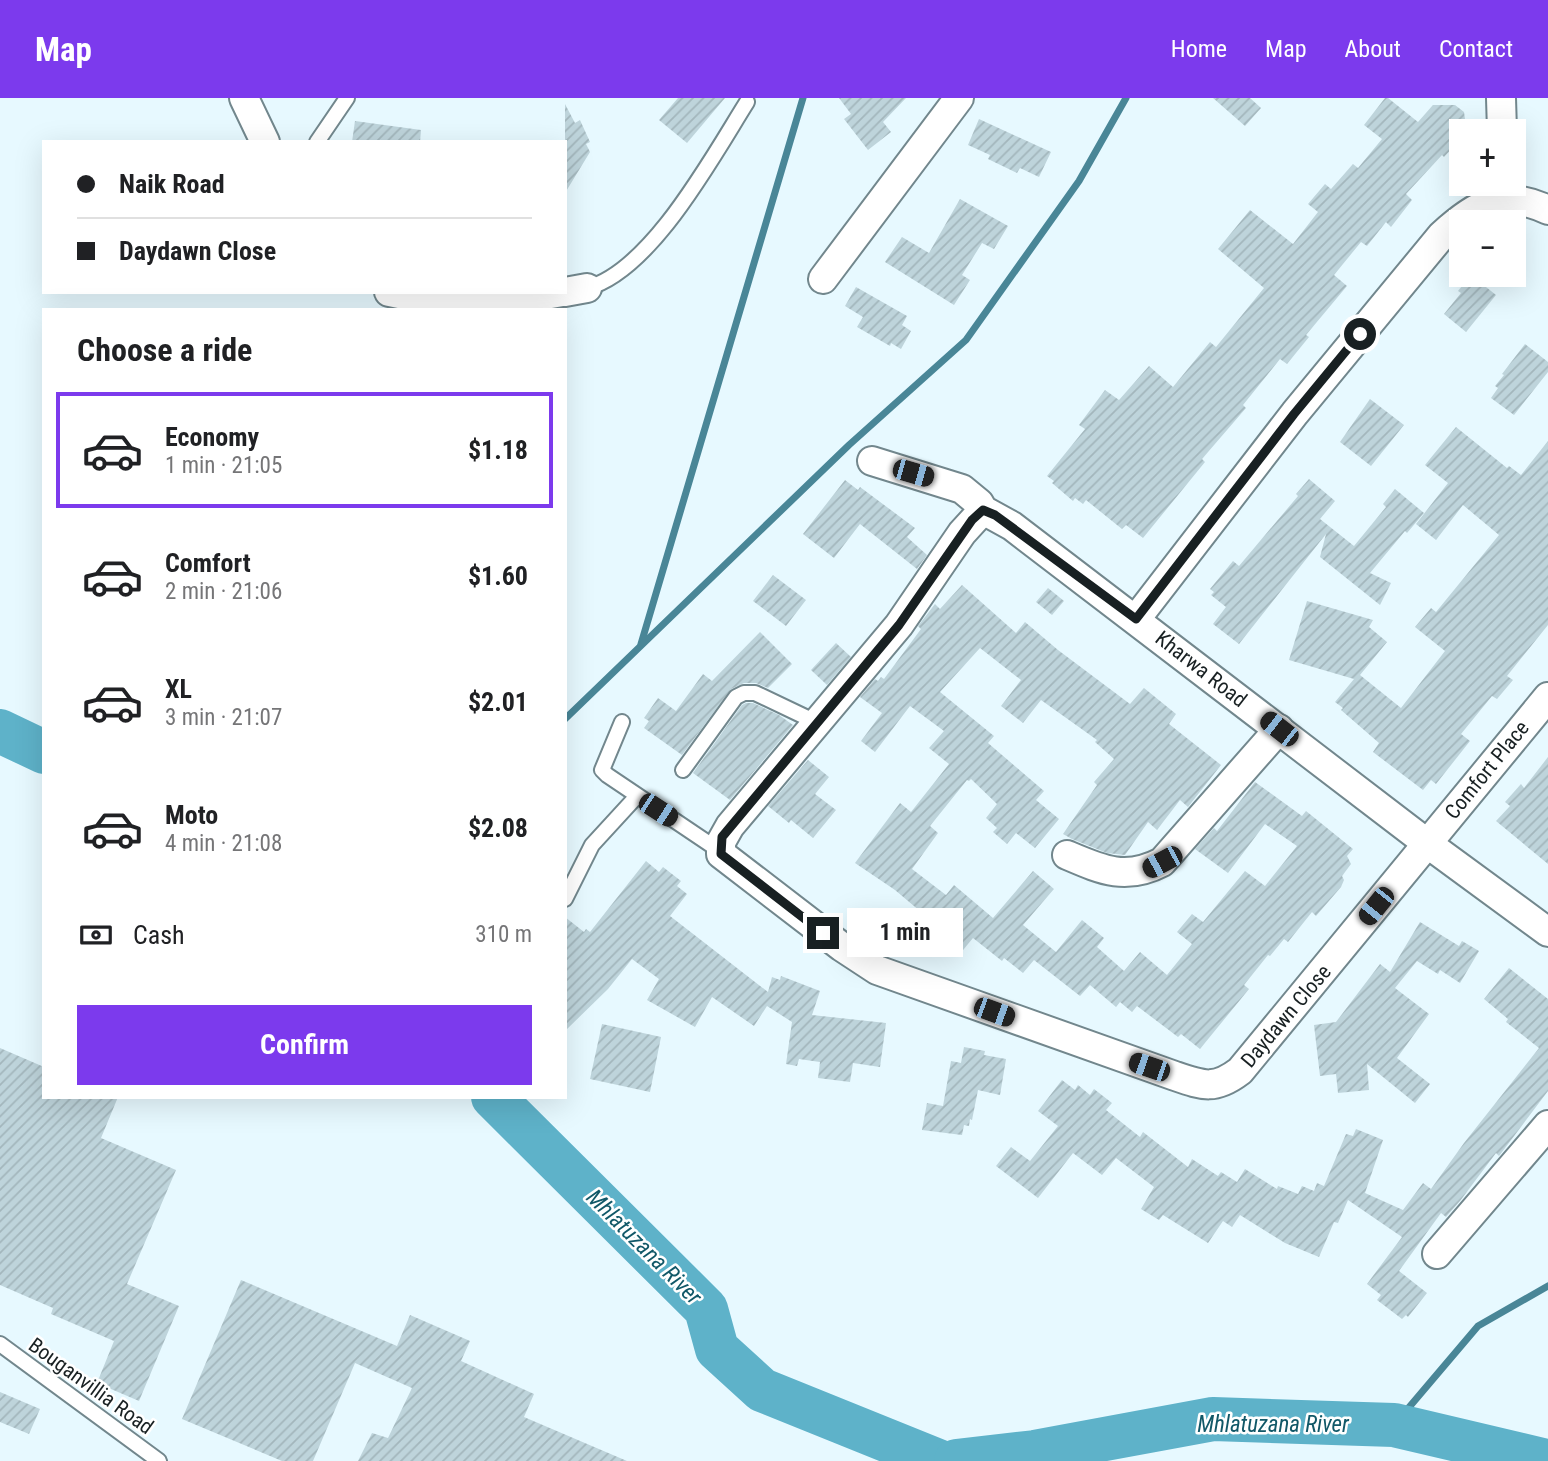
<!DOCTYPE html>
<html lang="en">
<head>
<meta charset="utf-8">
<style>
  body { margin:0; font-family:"Roboto Condensed",sans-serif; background:#f2f2f2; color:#202124; height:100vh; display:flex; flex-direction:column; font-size:26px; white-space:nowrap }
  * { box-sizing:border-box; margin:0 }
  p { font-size:23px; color:#757577 }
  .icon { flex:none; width:38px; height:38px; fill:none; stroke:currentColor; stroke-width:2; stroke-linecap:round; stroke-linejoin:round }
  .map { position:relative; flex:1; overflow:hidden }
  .side { position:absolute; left:42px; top:210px; width:525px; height:791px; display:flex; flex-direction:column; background:#fff; border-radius:0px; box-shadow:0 7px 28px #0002 }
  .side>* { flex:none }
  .hud { position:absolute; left:42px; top:42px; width:525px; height:154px; border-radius:0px; box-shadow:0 7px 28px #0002; display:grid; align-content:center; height:154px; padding:0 35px; background:#fff }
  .controls { position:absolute; left:1449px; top:21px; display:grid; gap:14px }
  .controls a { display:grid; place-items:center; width:77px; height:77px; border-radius:0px; background:#fff; box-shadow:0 7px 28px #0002; font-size:35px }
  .end { position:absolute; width:32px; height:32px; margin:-16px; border:9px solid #182022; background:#fff; box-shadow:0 0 0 4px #fff }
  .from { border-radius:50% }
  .bubble { position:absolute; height:49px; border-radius:0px; background:#fff; box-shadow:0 7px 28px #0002; font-size:23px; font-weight:700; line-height:49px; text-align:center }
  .car { position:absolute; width:21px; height:42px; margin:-21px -10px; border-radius:9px; box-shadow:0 0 5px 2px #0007; background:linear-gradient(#222 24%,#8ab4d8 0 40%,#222 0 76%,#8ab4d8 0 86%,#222 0) }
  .hud b { display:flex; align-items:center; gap:24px; height:66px; font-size:26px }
  .hud b+b { border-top:2px solid #e0e0e0 }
  .hud i { width:18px; height:18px; background:#202124 }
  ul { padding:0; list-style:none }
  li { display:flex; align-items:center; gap:21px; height:116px; margin:0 14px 10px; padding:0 21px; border:4px solid transparent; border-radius:0px }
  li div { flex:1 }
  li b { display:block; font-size:26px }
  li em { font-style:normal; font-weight:700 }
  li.selected { border-color:#7c3aed }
  li>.icon { width:63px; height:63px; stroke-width:1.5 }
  h2 { padding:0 35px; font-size:32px; line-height:84px }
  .pay { display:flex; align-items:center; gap:18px; height:77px; padding:0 35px; font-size:26px }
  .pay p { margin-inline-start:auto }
  .cta { display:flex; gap:14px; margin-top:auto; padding:14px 35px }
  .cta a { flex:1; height:80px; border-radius:0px; background:#7c3aed; color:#fff; font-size:28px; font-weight:700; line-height:80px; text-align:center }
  header { display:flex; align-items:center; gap:42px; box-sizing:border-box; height:98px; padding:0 35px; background:#7c3aed; color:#fff }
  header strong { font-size:33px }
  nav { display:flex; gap:38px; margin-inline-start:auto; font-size:24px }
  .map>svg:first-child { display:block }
</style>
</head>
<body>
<header>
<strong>Map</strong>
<nav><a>Home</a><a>Map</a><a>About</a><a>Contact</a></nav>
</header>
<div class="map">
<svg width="1548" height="1363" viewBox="0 0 1548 1363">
  <defs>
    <pattern id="building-hatch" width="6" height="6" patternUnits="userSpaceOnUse" patternTransform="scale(1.75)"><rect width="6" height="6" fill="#bed4db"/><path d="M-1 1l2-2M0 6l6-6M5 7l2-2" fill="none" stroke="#a3b6bc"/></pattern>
  </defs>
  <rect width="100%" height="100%" fill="#e7f9ff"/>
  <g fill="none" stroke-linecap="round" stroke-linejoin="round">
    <g stroke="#498697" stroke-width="7">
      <polyline points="641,546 803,0"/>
      <polyline points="565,621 849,347 966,242 1079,83 1126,0"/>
      <polyline points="1394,1327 1478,1228 1548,1188"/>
    </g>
    <g stroke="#5eb2c9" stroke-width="44">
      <polyline points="0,633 44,654"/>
      <polyline points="493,999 706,1211 717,1251 762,1292 938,1363"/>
      <polyline points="956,1363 1035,1354 1213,1321 1394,1327 1547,1363"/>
    </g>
  </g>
  <g fill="url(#building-hatch)">
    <polygon points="678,0 725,0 687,45 659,22"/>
    <polygon points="839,0 906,0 883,24 891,34 868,52 844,21 851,16"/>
    <polygon points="1213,0 1250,0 1261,10 1245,28"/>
    <polygon points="1385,0 1388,0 1418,24 1433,7 1455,7 1464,14 1465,21 1461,41 1444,59 1442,57 1406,96 1412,102 1391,129 1386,124 1367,148 1361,144 1334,177 1347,188 1306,237 1309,239 1287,266 1280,261 1243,307 1246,310 1202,361 1205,364 1143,440 1126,427 1122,431 1086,402 1083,406 1075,400 1073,403 1052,385 1054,383 1047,378 1085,331 1079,327 1105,292 1119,302 1149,268 1173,289 1210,244 1216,249 1264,190 1218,151 1250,112 1293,146 1318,114 1308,106 1325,86 1331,91 1353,66 1358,70 1382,41 1364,27"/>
    <polygon points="565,6 575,25 580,22 590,44 586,46 590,54 565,95"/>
    <polygon points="979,21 1051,54 1039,79 1020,70 1017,75 988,61 990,57 968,47"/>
    <polygon points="355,23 421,32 420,44 352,44"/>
    <polygon points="960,101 1008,128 994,151 982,145 962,177 970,182 954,207 885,164 902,139 929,155"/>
    <polygon points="1471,177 1496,197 1466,234 1444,216 1461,195 1458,193"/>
    <polygon points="856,189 907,218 902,227 911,233 901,251 891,245 890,248 857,229 863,219 845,208"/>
    <polygon points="1525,246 1548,264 1548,274 1514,317 1491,300 1498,290 1495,288 1504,277 1502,276"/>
    <polygon points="1370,301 1404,327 1371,368 1340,344"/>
    <polygon points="1456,329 1507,370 1509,368 1521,377 1548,343 1548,527 1507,578 1513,582 1497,601 1492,598 1461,636 1470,643 1436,686 1431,682 1423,692 1373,654 1379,645 1341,612 1343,610 1335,604 1354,581 1289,562 1307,503 1373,522 1369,529 1387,544 1360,577 1401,610 1445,553 1415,529 1431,510 1436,514 1499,437 1463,407 1436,442 1416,426 1448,385 1425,367"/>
    <polygon points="1309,381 1335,403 1320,421 1354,448 1386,409 1383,406 1395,391 1424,415 1407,435 1405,433 1370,475 1391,485 1380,507 1320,459 1326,436 1239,546 1213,526 1226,509 1211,497 1214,494 1210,491 1233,463 1239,468 1298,398 1296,396"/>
    <polygon points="845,382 858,392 860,389 915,430 907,439 927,457 917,471 860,426 834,460 803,436"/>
    <polygon points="773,477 806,502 786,528 753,503"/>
    <polygon points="962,487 1016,535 1025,524 1058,552 1130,606 1144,590 1176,616 1169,626 1221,667 1188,709 1180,702 1157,732 1148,724 1125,757 1107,755 1072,741 1063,736 1097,687 1094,684 1114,661 1095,644 1097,642 1041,602 1023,625 1001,608 1021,582 980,550 940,594 994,638 988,645 1044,693 1036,702 1059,721 1035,750 1016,735 1007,746 993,734 997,730 986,720 997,706 971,681 969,683 967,682 930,728 938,735 912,771 946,797 954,787 993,820 1033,773 1054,791 1023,827 1056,854 1082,822 1104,840 1097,849 1124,873 1140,854 1167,877 1192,846 1177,834 1192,816 1203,824 1245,773 1265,788 1297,748 1265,726 1228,775 1195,751 1214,730 1217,733 1255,684 1302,718 1306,713 1353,751 1347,758 1351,766 1342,778 1344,782 1341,789 1316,818 1312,814 1288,844 1284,841 1270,858 1268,857 1244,887 1249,891 1200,951 1181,936 1178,939 1137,908 1132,914 1120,904 1116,909 1090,887 1080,898 1034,862 1023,875 1004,860 1002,863 973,840 958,858 935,837 940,830 895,792 855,765 900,705 911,714 949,666 929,650 944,633 910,608 875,654 861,643 882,615 860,599 875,581 878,583 881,579 884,581 921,531 918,528 935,506 940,511"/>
    <polygon points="1048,490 1064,503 1052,517 1036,504"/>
    <polygon points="760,534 792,566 768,590 756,585 744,585 731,591 682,657 644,630 649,623 644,620 658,600 676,613 703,576 712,583"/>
    <polygon points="836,545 851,559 827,587 811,572"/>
    <polygon points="746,605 753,605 779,617 793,627 730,702 693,675 742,607"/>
    <polygon points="1548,659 1548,766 1496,723 1510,708 1505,704 1521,686 1524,690"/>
    <polygon points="808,662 829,679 815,696 836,712 813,740 791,722 789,725 768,708"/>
    <polygon points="646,763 659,774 663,769 681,783 677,788 687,796 670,818 768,894 772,879 780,882 781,878 820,893 812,917 886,925 880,969 853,965 850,984 818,980 820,964 799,961 797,968 786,966 792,924 767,908 754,928 712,899 695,929 647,902 659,881 632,861 608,891 565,933 565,819 584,834 586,831 590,834"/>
    <polygon points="1420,824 1459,848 1462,843 1479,853 1460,885 1440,872 1438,876 1417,863 1395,890 1429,916 1397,960 1430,986 1415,1005 1367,966 1369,992 1338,995 1336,976 1320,978 1314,927 1336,924 1380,866 1390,874"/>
    <polygon points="1509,870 1548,901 1548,993 1499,1058 1496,1055 1460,1103 1446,1119 1441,1115 1399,1173 1427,1195 1408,1219 1406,1217 1402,1221 1377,1202 1381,1197 1367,1186 1402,1139 1348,1102 1338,1125 1334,1124 1319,1159 1285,1145 1240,1117 1232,1129 1223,1123 1208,1145 1163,1117 1159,1122 1141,1111 1154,1089 1116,1060 1102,1077 1073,1055 1038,1100 996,1068 1011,1049 1030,1063 1058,1028 1038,1013 1062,982 1075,992 1078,987 1090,997 1094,991 1112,1005 1106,1012 1140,1039 1143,1034 1188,1069 1192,1061 1218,1078 1221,1074 1237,1084 1245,1071 1277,1091 1278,1088 1298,1096 1302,1088 1314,1093 1317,1085 1324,1088 1346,1036 1353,1038 1356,1031 1383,1042 1365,1095 1403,1112 1423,1085 1431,1091 1464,1045 1539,950 1506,924 1508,921 1484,901"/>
    <polygon points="602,926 661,939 650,994 590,981"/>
    <polygon points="964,949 985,953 984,957 1006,961 1000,997 978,992 972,1022 970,1021 969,1028 964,1027 962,1037 922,1032 927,1005 943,1008 951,963 961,965"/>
    <polygon points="0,950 44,969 44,999 118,999 101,1040 176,1072 127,1186 179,1208 139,1303 97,1285 114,1243 51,1216 53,1210 0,1187"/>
    <polygon points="241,1182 397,1248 410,1217 470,1243 461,1263 534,1296 524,1319 627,1363 358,1363 372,1335 388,1340 412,1290 355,1265 313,1363 282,1363 182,1321"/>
    <polygon points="0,1294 40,1311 29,1336 0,1324"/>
  </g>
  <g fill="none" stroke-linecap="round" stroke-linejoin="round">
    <g stroke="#72878d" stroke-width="18">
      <g id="lane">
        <polyline points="317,44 347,0"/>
        <path d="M587,190C651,173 713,58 747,4"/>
        <polyline points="622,624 602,672 607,677 720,753"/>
        <polyline points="683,672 736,599 744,595 755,595 818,625"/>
        <polyline points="565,801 592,747 637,698"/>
        <polyline points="0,1246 159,1363"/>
      </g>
    </g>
    <g stroke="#72878d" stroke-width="32">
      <g id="street">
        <polyline points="244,0 265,44"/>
        <polyline points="1501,0 1502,33"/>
        <polyline points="823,181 959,0"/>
        <path d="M389,194C447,208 504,205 562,194"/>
        <polyline points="565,194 587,190"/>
        <polyline points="872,363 962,391 979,405 983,412 1012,428 1428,746 1548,834"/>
        <path d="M983,412L962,435L899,527L730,728L721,744V756L842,849L877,872L1175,978C1204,988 1215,992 1240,973L1548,599"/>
        <path d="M1136,521L1295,315L1442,137C1476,106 1503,90 1548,112"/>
        <path d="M1067,757C1102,772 1126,783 1162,764L1279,631"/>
        <polyline points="1437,1156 1548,1027"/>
      </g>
    </g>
    <use href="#lane" stroke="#fff" stroke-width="14"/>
    <use href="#street" stroke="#fff" stroke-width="28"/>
  </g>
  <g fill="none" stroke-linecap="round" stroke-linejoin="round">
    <polyline stroke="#182022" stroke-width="9" points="823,835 721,756 722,739 899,527 972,422 983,412 995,417 1136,521 1294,316 1360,236"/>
  </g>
  <g text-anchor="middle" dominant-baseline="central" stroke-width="5" stroke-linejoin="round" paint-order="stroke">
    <g font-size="21" fill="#182022" stroke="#fff">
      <text transform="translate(1201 571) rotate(38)">Kharwa Road</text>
      <text transform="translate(1487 672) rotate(-51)">Comfort Place</text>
      <text transform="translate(1286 918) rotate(-50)">Daydawn Close</text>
      <text transform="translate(91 1288) rotate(36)">Bouganvillia Road</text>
    </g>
    <g font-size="23" font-style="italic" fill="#115868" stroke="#fff">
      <text transform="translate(644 1149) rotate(45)">Mhlatuzana River</text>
      <text x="1273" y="1326">Mhlatuzana River</text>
    </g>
  </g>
</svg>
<div class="controls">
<a>+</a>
<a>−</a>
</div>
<i class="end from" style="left:1360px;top:236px"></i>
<i class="end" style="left:823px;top:835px"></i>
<div class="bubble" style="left:847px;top:810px;width:116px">1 min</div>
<i class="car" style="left:913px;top:375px;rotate:106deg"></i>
<i class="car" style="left:1279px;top:631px;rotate:308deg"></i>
<i class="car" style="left:658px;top:712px;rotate:123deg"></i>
<i class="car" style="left:1162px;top:764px;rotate:242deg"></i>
<i class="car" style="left:1376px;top:808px;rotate:219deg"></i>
<i class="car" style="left:994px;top:914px;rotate:110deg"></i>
<i class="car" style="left:1149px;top:969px;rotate:289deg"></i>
<div class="hud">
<b><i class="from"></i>Naik Road</b>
<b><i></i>Daydawn Close</b>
</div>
<section class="side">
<h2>Choose a ride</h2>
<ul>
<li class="selected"><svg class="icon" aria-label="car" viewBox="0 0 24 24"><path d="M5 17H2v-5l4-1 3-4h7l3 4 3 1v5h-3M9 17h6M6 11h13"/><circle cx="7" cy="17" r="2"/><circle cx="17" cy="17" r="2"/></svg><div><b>Economy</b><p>1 min · 21:05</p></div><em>$1.18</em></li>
<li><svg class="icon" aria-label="car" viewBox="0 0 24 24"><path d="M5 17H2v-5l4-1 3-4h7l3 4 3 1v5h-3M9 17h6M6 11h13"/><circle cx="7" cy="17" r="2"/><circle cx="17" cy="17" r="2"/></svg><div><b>Comfort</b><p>2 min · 21:06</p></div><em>$1.60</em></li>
<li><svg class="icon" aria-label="car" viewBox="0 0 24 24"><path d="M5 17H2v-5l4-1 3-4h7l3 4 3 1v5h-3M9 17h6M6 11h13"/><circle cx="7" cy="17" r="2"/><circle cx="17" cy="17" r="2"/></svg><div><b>XL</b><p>3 min · 21:07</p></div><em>$2.01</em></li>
<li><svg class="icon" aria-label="car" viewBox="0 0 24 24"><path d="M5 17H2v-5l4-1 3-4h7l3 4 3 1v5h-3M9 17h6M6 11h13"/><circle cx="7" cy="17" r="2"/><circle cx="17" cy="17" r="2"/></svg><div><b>Moto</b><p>4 min · 21:08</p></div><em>$2.08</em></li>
</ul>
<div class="pay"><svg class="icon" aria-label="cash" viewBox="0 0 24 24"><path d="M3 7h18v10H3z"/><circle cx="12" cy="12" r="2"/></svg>Cash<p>310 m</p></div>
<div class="cta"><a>Confirm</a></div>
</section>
</div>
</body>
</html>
